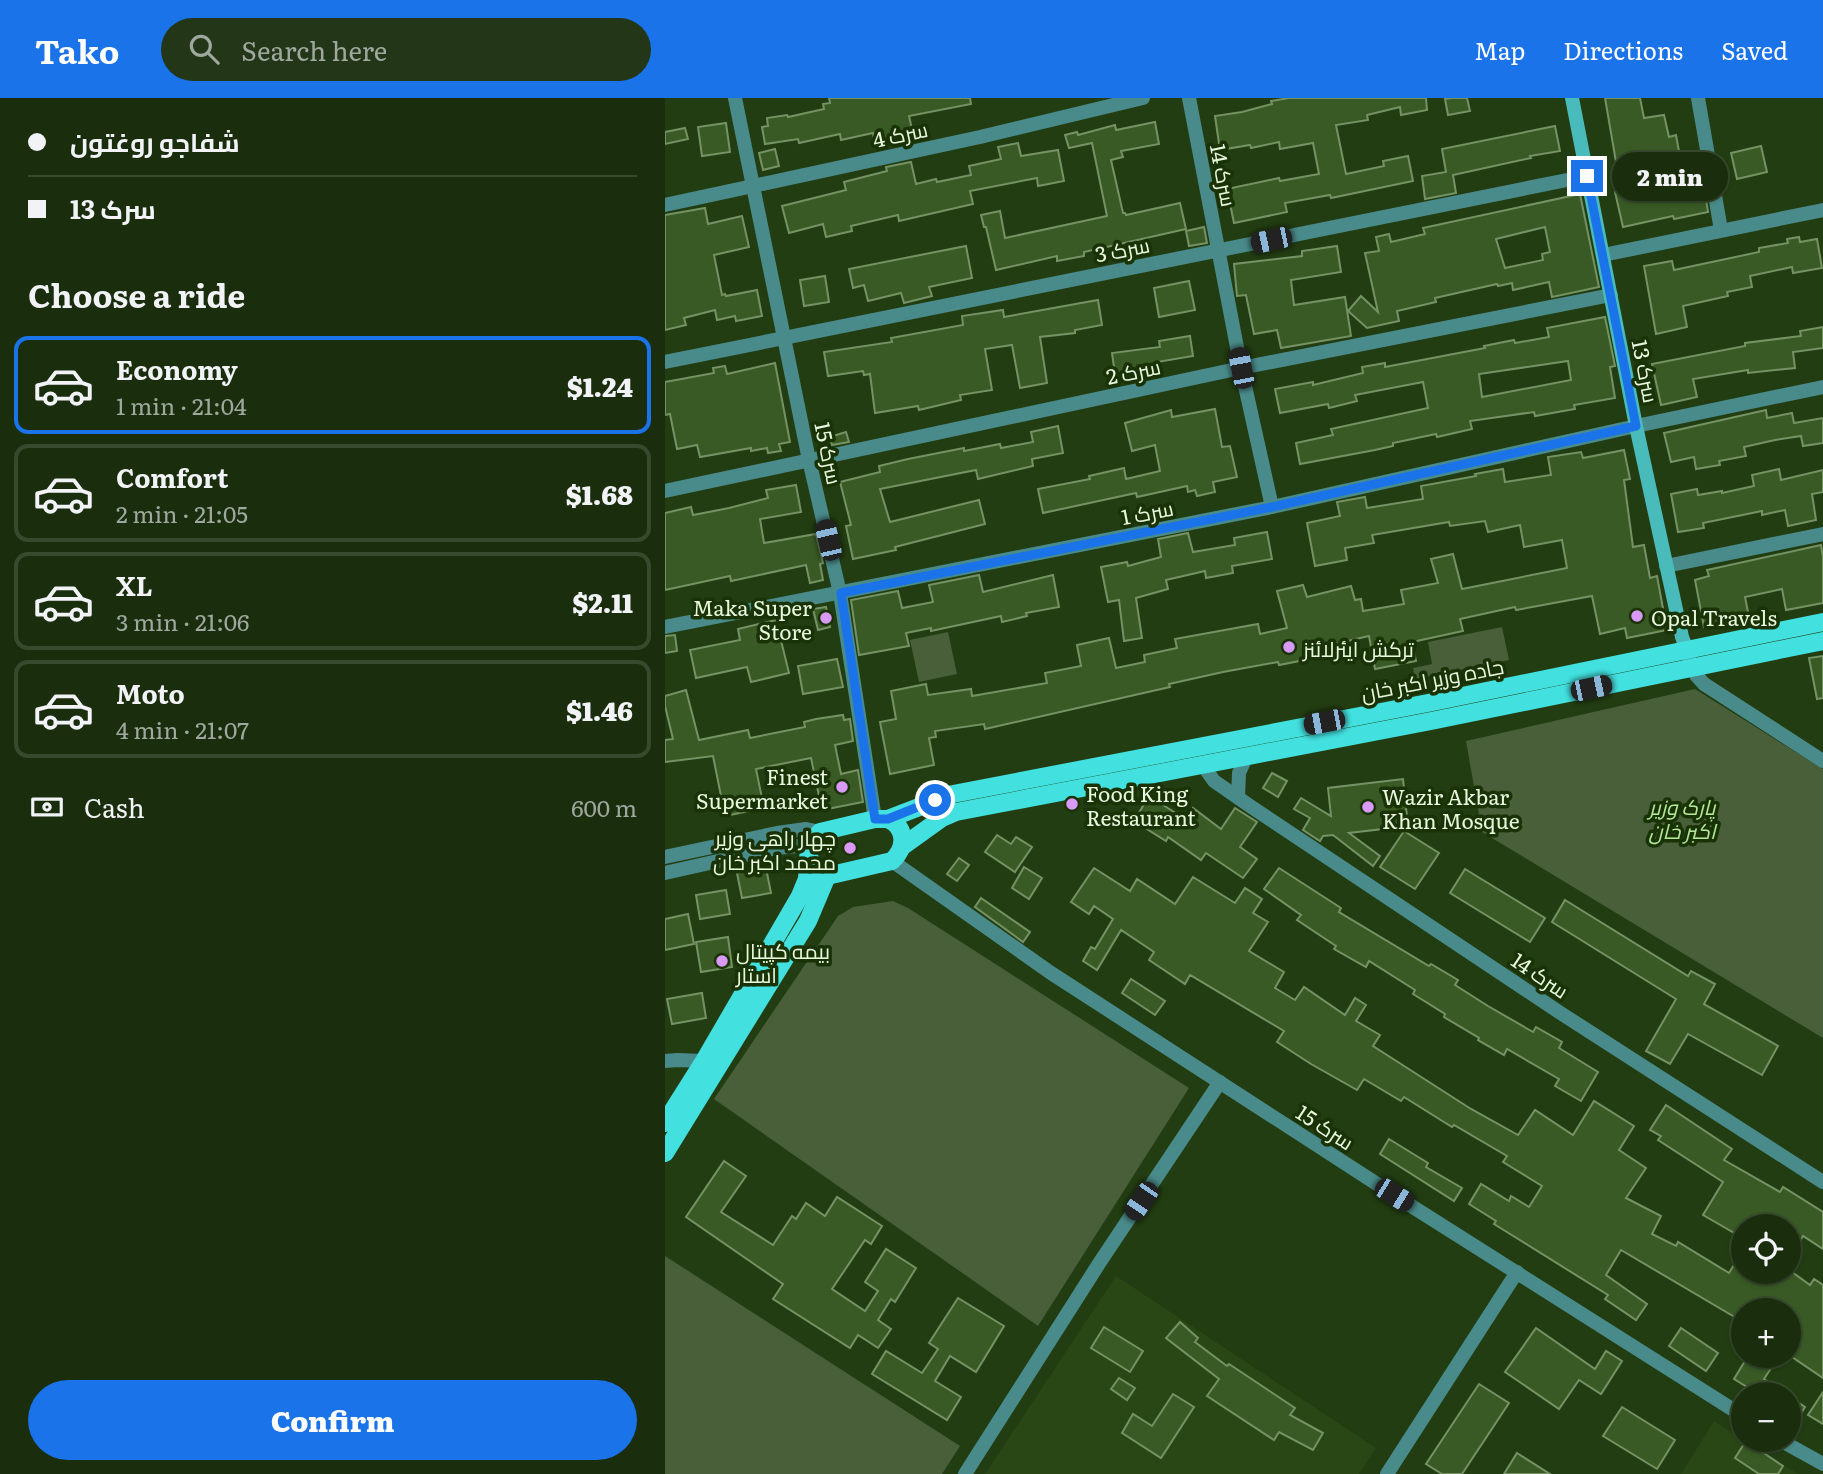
<!DOCTYPE html>
<html lang="en">
<head>
<meta charset="utf-8">
<style>
  body { margin:0; font-family:Literata,Cairo,serif; background:#233617; color:#f1f3f6; height:100vh; display:flex; flex-direction:column; font-size:26px; white-space:nowrap }
  * { box-sizing:border-box; margin:0 }
  p { font-size:23px; color:#9fa89e }
  .icon { flex:none; width:38px; height:38px; fill:none; stroke:currentColor; stroke-width:2; stroke-linecap:round; stroke-linejoin:round }
  .map { position:relative; flex:1; overflow:hidden }
  .details { display:flex; flex-direction:column; background:#1a2e0e; width:665px }
  .details>* { flex:none }
  .banner { display:grid; align-content:center; height:154px; padding:0 28px; background:#1a2e0e }
  .fabs { position:absolute; left:1066px; top:1116px; display:grid; gap:14px }
  .fabs a { display:grid; place-items:center; width:70px; height:70px; border-radius:50%; background:#1a2e0e; box-shadow:0 2px 5px #0004,0 0 0 2px #384a2e; font-size:35px }
  .end { position:absolute; width:32px; height:32px; margin:-16px; border:9px solid #1a73e8; background:#fff; box-shadow:0 0 0 4px #fff }
  .from { border-radius:50% }
  .bubble { position:absolute; height:49px; border-radius:24px; background:#1a2e0e; box-shadow:0 2px 5px #0004,0 0 0 2px #384a2e; font-size:23px; font-weight:800; line-height:49px; text-align:center }
  .car { position:absolute; width:21px; height:42px; margin:-21px -10px; border-radius:9px; box-shadow:0 0 5px 2px #0007; background:linear-gradient(#222 24%,#8ab4d8 0 40%,#222 0 76%,#8ab4d8 0 86%,#222 0) }
  .banner b { display:flex; align-items:center; gap:24px; height:66px; font-size:26px }
  .banner b+b { border-top:2px solid #384a2e }
  .banner i { width:18px; height:18px; background:#f1f3f6 }
  ul { padding:0; list-style:none }
  li { display:flex; align-items:center; gap:21px; height:98px; margin:0 14px 10px; padding:0 14px; border:4px solid #384a2e; border-radius:14px }
  li div { flex:1 }
  li b { display:block; font-size:26px }
  li em { font-style:normal; font-weight:800 }
  li.current { border-color:#1a73e8 }
  li>.icon { width:63px; height:63px; stroke-width:1.5 }
  h2 { padding:0 28px; font-size:32px; line-height:84px }
  .pay { display:flex; align-items:center; gap:18px; height:77px; padding:0 28px; font-size:26px }
  .pay p { margin-inline-start:auto }
  .button { display:flex; gap:14px; margin-top:auto; padding:14px 28px }
  .button a { flex:1; height:80px; border-radius:42px; background:#1a73e8; color:#fff; font-size:28px; font-weight:800; line-height:80px; text-align:center }
  header { display:flex; align-items:center; gap:42px; box-sizing:border-box; height:98px; padding:0 35px; background:#1a73e8; color:#fff }
  header strong { font-size:33px }
  nav { display:flex; gap:38px; margin-inline-start:auto; font-size:24px }
  .search { width:490px; height:63px; background:#233617; display:flex; align-items:center; gap:18px; box-sizing:border-box; padding:0 24px; border-radius:38px; color:#9fa89e; font-size:26px }
  main { display:flex; flex:1; min-height:0 }
  .map>svg:first-child { display:block }
</style>
</head>
<body>
<header>
<strong>Tako</strong>
<div class="search"><svg class="icon" aria-label="search" viewBox="0 0 24 24"><circle cx="10" cy="10" r="6"/><path d="M15 15l6 6"/></svg>Search here</div>
<nav><a>Map</a><a>Directions</a><a>Saved</a></nav>
</header>
<main>
<section class="details">
<div class="banner">
<b><i class="from"></i>شفاجو روغتون</b>
<b><i></i>سرک 13</b>
</div>
<h2>Choose a ride</h2>
<ul>
<li class="current"><svg class="icon" aria-label="car" viewBox="0 0 24 24"><path d="M5 17H2v-5l4-1 3-4h7l3 4 3 1v5h-3M9 17h6M6 11h13"/><circle cx="7" cy="17" r="2"/><circle cx="17" cy="17" r="2"/></svg><div><b>Economy</b><p>1 min · 21:04</p></div><em>$1.24</em></li>
<li><svg class="icon" aria-label="car" viewBox="0 0 24 24"><path d="M5 17H2v-5l4-1 3-4h7l3 4 3 1v5h-3M9 17h6M6 11h13"/><circle cx="7" cy="17" r="2"/><circle cx="17" cy="17" r="2"/></svg><div><b>Comfort</b><p>2 min · 21:05</p></div><em>$1.68</em></li>
<li><svg class="icon" aria-label="car" viewBox="0 0 24 24"><path d="M5 17H2v-5l4-1 3-4h7l3 4 3 1v5h-3M9 17h6M6 11h13"/><circle cx="7" cy="17" r="2"/><circle cx="17" cy="17" r="2"/></svg><div><b>XL</b><p>3 min · 21:06</p></div><em>$2.11</em></li>
<li><svg class="icon" aria-label="car" viewBox="0 0 24 24"><path d="M5 17H2v-5l4-1 3-4h7l3 4 3 1v5h-3M9 17h6M6 11h13"/><circle cx="7" cy="17" r="2"/><circle cx="17" cy="17" r="2"/></svg><div><b>Moto</b><p>4 min · 21:07</p></div><em>$1.46</em></li>
</ul>
<div class="pay"><svg class="icon" aria-label="cash" viewBox="0 0 24 24"><path d="M3 7h18v10H3z"/><circle cx="12" cy="12" r="2"/></svg>Cash<p>600 m</p></div>
<div class="button"><a>Confirm</a></div>
</section>
<div class="map">
<svg width="1158" height="1376" viewBox="0 0 1158 1376">
  <rect width="100%" height="100%" fill="#233d12"/>
  <g fill="#294714">
    <polygon points="451,1178 711,1350 694,1376 320,1376"/>
    <polygon points="1049,1323 1078,1342 1133,1376 1016,1376"/>
  </g>
  <g fill="#485f3a">
    <polygon points="837,529 844,562 750,581 748,570 767,566 763,544"/>
    <polygon points="283,534 292,576 254,584 245,542"/>
    <polygon points="1030,591 1158,671 1158,940 817,734 801,643"/>
    <polygon points="228,803 243,810 524,990 373,1228 49,1001 173,818 188,809"/>
    <polygon points="0,1158 295,1348 277,1376 0,1376"/>
  </g>
  <g fill="#395a24" stroke="#749264" stroke-width="2" fill-rule="evenodd">
    <polygon points="164,0 305,0 306,6 244,18 249,40 210,48 208,35 176,42 175,36 134,45 133,41 100,46 97,29 103,28 102,20 122,17 123,19 159,11 158,6 165,5"/>
    <polygon points="624,0 761,0 762,12 736,17 735,9 702,17 703,22 671,27 681,76 719,68 718,63 743,58 748,83 666,100 665,97 620,105 622,114 569,125 562,91 614,80 615,83 654,76 648,45 615,51 614,44 586,50 585,47 555,52 550,18 577,14 607,6 606,3"/>
    <polygon points="786,0 802,0 805,13 783,17 780,1"/>
    <polygon points="940,0 975,0 979,20 999,17 1004,39 1011,37 1020,86 1038,83 1043,114 1009,121 1008,118 958,129 950,94 956,93"/>
    <polygon points="490,24 494,46 456,53 458,59 446,62 458,115 460,115 461,117 515,105 521,131 419,154 419,158 392,163 392,158 331,172 321,129 319,129 316,117 335,113 340,140 442,118 427,45 404,50 400,37 412,34 413,37 450,27 451,32"/>
    <polygon points="61,25 65,54 37,58 33,29"/>
    <polygon points="890,28 895,53 865,58 866,60 788,77 791,95 760,101 757,78 781,74 777,51"/>
    <polygon points="20,30 23,41 0,46 0,34"/>
    <polygon points="353,45 356,58 393,52 399,83 373,88 372,80 305,93 308,106 234,123 233,117 186,128 187,133 161,139 158,126 124,135 117,108 181,92 179,84 222,73 221,69 246,64 251,86 271,81 272,84 306,77 304,68 336,61 333,49"/>
    <polygon points="1096,48 1102,74 1072,81 1066,55"/>
    <polygon points="110,51 114,68 98,72 94,55"/>
    <path d="M915,96L934,189L887,199L884,184L848,192L847,185L833,188L832,186L770,200L771,204L732,213L734,223L702,230L683,213L696,198L713,214L700,155L714,153L711,139L724,136L726,144L760,136L758,130ZM880,129L885,154L877,156L878,162L840,170L831,141Z"/>
    <polygon points="40,110 43,126 77,118 84,149 49,157 57,197 60,196 61,198 92,192 97,218 71,223 70,218 52,222 50,212 19,220 21,227 0,232 0,117"/>
    <polygon points="539,129 542,145 524,148 521,133"/>
    <polygon points="1134,139 1135,144 1152,141 1157,170 1128,175 1127,169 1085,178 1087,189 1062,194 1063,198 1018,208 1022,229 991,236 979,168 1007,163 1009,172 1094,154 1094,150 1123,145 1122,141"/>
    <polygon points="301,148 307,180 264,189 267,198 239,205 236,195 203,203 199,187 188,190 184,171"/>
    <polygon points="672,148 676,174 626,182 629,207 680,199 686,238 616,250 612,232 589,236 581,197 572,198 569,166 637,158 637,153"/>
    <polygon points="160,178 164,204 139,208 135,182"/>
    <polygon points="524,183 530,212 494,219 489,190"/>
    <polygon points="433,202 437,227 410,232 410,235 375,239 382,285 355,290 347,247 320,251 327,292 295,297 296,302 254,312 253,308 210,315 205,276 199,277 198,273 163,278 159,254 227,244 226,240 298,227 297,218 338,212 339,219"/>
    <path d="M940,219L950,268L945,269L950,300L909,307L910,311L870,318L869,314L805,323L807,331L772,339L771,336L728,345V348L710,352L635,366L631,345L668,337L666,331L763,310L758,284L690,297L692,303L664,310L663,306L615,315L610,291L648,284V287L698,275L697,269L720,265V269L820,250L819,248L849,242L850,245L884,239L882,230ZM903,263L906,282L817,299L814,276Z"/>
    <polygon points="1158,229 1158,250 1128,254 1130,270 1083,275 1083,272 1028,281 1032,299 996,307 987,266 1080,248 1080,245 1136,238 1135,233"/>
    <polygon points="525,238 528,258 492,264 494,277 451,283 447,255 495,249 494,243"/>
    <polygon points="110,265 125,344 114,346 116,353 103,355 102,350 86,353 86,350 35,359 32,347 12,351 5,316 0,317 0,284 49,275 48,270 60,268 62,276"/>
    <polygon points="550,311 557,349 565,348 572,379 548,384 550,394 532,398 530,392 523,394 522,388 472,399 471,395 378,415 373,391 425,381 424,378 459,370 461,381 495,373 490,347 467,353 460,325 506,312 507,319"/>
    <polygon points="1101,312 1102,320 1127,315 1129,325 1158,320 1158,345 1138,348 1136,338 1110,342 1079,349 1081,358 1054,363 1055,367 1031,371 1029,359 1006,364 999,335"/>
    <polygon points="393,328 398,355 367,361 368,368 313,381 311,372 215,391 225,424 314,402 320,426 230,449 231,452 188,461 181,428 186,427 175,384 215,374 214,368 243,361 299,350 299,353 335,346 336,350 368,344 366,334"/>
    <polygon points="181,334 184,344 167,347 165,339"/>
    <polygon points="959,352 965,381 959,382 968,449 979,447 985,480 992,478 1002,532 962,540 960,530 935,536 927,498 851,512 850,509 795,521 798,533 747,544 751,563 710,571 704,538 648,551 650,560 614,567 613,564 558,574 504,586 505,589 320,631 319,626 270,633 271,639 264,640 269,667 225,676 215,624 231,621 226,593 261,586 263,597 306,591 307,598 382,585 380,575 416,568 412,547 444,540 451,570 480,564 479,557 512,550 510,541 593,526 595,536 622,530 612,493 638,487 642,499 686,488 690,502 696,501 698,513 739,506 736,492 773,485 766,461 788,456 797,491 902,470 897,442 859,449 855,427 823,434 820,423 785,428 784,424 707,437 709,445 680,450 682,462 650,468 642,425 675,418 672,404 700,399 702,410 758,401 756,388 811,378 810,376 838,371 840,384 886,377 883,359 916,354 918,360"/>
    <polygon points="1114,371 1116,382 1158,372 1158,394 1147,396 1151,422 1123,428 1120,412 1097,417 1097,413 1038,425 1039,430 1013,434 1006,396 1032,391 1033,397 1057,393 1057,395 1089,388 1087,377"/>
    <polygon points="131,387 136,414 95,421 99,445 151,436 158,465 155,466 158,482 145,485 141,467 66,483 65,478 0,492 0,415 26,409 28,417 64,410 103,400 101,392"/>
    <polygon points="602,434 607,461 567,468 568,475 541,480 540,473 501,482 503,491 471,500 477,540 459,543 454,502 443,504 436,469 462,464 463,468 496,459 493,441 523,435 528,454 570,447 569,440"/>
    <polygon points="1156,447 1158,459 1158,505 1121,512 1117,491 1080,499 1084,519 1039,529 1030,482 1044,478 1042,472"/>
    <polygon points="314,477 318,494 388,477 394,509 361,515 362,518 337,524 336,518 266,533 266,530 241,535 244,548 194,557 186,502 233,493 237,510 268,504 264,487"/>
    <polygon points="161,509 165,529 153,532 148,511"/>
    <polygon points="111,522 124,575 86,584 82,569 31,580 25,552 75,542 73,531"/>
    <polygon points="10,537 12,553 0,555 0,538"/>
    <polygon points="1158,558 1158,600 1152,601 1144,560"/>
    <polygon points="172,561 178,589 138,596 133,568"/>
    <polygon points="21,592 34,642 83,632 85,640 140,629 139,624 151,621 178,617 179,622 185,621 188,643 170,647 176,676 193,672 198,704 157,712 146,660 91,671 99,710 60,718 48,658 0,664 0,642 8,641 0,608 0,598"/>
    <polygon points="607,675 622,683 613,699 598,690"/>
    <polygon points="738,681 743,728 684,735 715,758 708,768 668,737 658,738 655,743 638,732 645,720 629,711 636,700 666,718 663,690"/>
    <polygon points="484,698 520,721 528,710 556,731 570,710 592,724 575,749 592,761 578,780 541,755 536,762 503,739 501,743 469,723"/>
    <polygon points="739,733 774,755 750,791 715,769"/>
    <polygon points="332,737 346,746 351,739 367,749 350,774 320,754"/>
    <polygon points="294,760 304,767 292,783 282,776"/>
    <polygon points="359,769 377,780 364,801 347,790"/>
    <polygon points="101,770 106,795 77,800 72,775"/>
    <polygon points="429,770 465,793 472,781 510,806 528,779 570,805 580,790 597,801 588,815 603,824 584,853 619,874 610,890 630,902 639,889 680,917 690,900 701,907 691,923 715,937 708,948 806,1011 853,1037 870,1012 908,1037 929,1003 969,1028 954,1052 981,1070 961,1100 996,1118 987,1136 1011,1148 1013,1144 1064,1175 1078,1152 1078,1174 1127,1174 1145,1187 1149,1181 1158,1187 1158,1280 1124,1257 1124,1213 1078,1213 1073,1221 956,1152 941,1177 982,1206 971,1222 940,1201 943,1197 829,1126 831,1123 804,1106 816,1086 844,1103 846,1098 864,1109 877,1088 838,1064 842,1058 789,1027 787,1029 739,999 736,1003 699,981 692,992 646,966 612,944 619,933 525,877 520,886 484,862 489,854 456,832 432,872 418,863 426,849 430,851 448,821 429,808 424,816 406,804"/>
    <polygon points="614,770 676,810 674,814 764,868 766,866 793,882 790,887 823,908 868,934 871,929 897,944 894,950 933,974 916,1003 890,988 894,981 842,951 839,957 813,942 814,940 779,919 780,916 748,896 750,892 704,863 701,869 669,851 671,848 632,822 636,817 599,791"/>
    <polygon points="800,771 880,820 865,844 785,795"/>
    <polygon points="61,792 65,816 35,821 31,797"/>
    <polygon points="316,800 365,834 358,844 310,809"/>
    <polygon points="900,802 1023,878 1026,873 1050,886 1039,906 1113,948 1097,977 1023,936 1005,966 981,953 1011,901 887,824"/>
    <polygon points="23,816 29,846 0,852 0,821"/>
    <polygon points="63,839 67,869 36,874 31,844"/>
    <polygon points="466,881 500,903 490,917 457,895"/>
    <polygon points="37,895 41,920 7,926 2,901"/>
    <polygon points="1001,1007 1067,1051 1059,1062 1115,1094 1118,1089 1158,1114 1158,1151 1138,1138 1124,1163 1124,1129 1078,1129 1078,1140 1038,1117 1058,1084 993,1042 996,1038 985,1032"/>
    <polygon points="724,1041 763,1065 761,1069 797,1090 789,1103 715,1056"/>
    <polygon points="59,1063 81,1078 56,1114 108,1147 127,1118 131,1121 141,1105 160,1118 172,1099 217,1128 206,1146 200,1142 167,1191 200,1213 213,1193 200,1184 221,1151 251,1170 230,1204 226,1201 213,1222 226,1231 213,1250 193,1237 185,1250 108,1201 118,1186 21,1119"/>
    <polygon points="293,1200 339,1228 311,1274 285,1258 270,1283 296,1299 282,1322 207,1276 221,1253 257,1275 273,1251 264,1245"/>
    <polygon points="515,1224 533,1240 530,1244 562,1268 564,1266 630,1310 625,1317 658,1335 648,1352 614,1334 609,1342 542,1298 554,1281 501,1240"/>
    <polygon points="439,1229 478,1253 465,1274 426,1250"/>
    <polygon points="871,1230 930,1271 941,1253 957,1263 936,1296 914,1282 894,1311 840,1274"/>
    <polygon points="1016,1230 1053,1255 1041,1273 1004,1248"/>
    <polygon points="1083,1258 1114,1258 1099,1281 1122,1297 1095,1297 1069,1281"/>
    <polygon points="454,1280 470,1290 462,1302 446,1291"/>
    <polygon points="814,1286 844,1305 797,1376 777,1376 761,1366"/>
    <polygon points="1158,1294 1158,1326 1143,1317"/>
    <polygon points="508,1296 529,1309 496,1360 457,1335 468,1316 487,1328"/>
    <polygon points="1124,1298 1140,1309 1124,1334"/>
    <polygon points="957,1309 1010,1342 992,1371 938,1338"/>
    <polygon points="1081,1343 1118,1368 1113,1376 1094,1376 1070,1360"/>
    <polygon points="852,1355 885,1376 839,1376"/>
  </g>
  <g fill="none" stroke-linecap="round" stroke-linejoin="round">
    <g stroke="#498b8a" stroke-width="14">
      <polyline points="70,0 144,362 175,495 210,721"/>
      <polyline points="524,0 576,270 607,409"/>
      <polyline points="1033,0 1056,132"/>
      <polyline points="0,107 315,39 478,0"/>
      <polyline points="938,157 1158,112"/>
      <polyline points="0,264 922,78"/>
      <polyline points="0,393 576,270 946,197"/>
      <polyline points="1001,468 1158,436"/>
      <polyline points="0,529 607,409 971,328 1158,289"/>
      <polyline points="1025,563 1031,577 1039,586 1158,663"/>
      <polyline points="537,666 549,683 585,708 897,916 1158,1084"/>
      <polyline points="573,699 574,675 582,657"/>
      <polyline points="0,759 112,735 141,731 155,734"/>
      <polyline points="227,763 386,875 729,1097 1078,1318"/>
      <polyline points="0,775 111,750 144,747"/>
      <polyline points="0,963 12,962 39,963"/>
      <polyline points="1115,1342 1158,1366"/>
      <polyline points="300,1376 435,1164 555,984"/>
      <polyline points="722,1376 852,1174"/>
    </g>
    <polyline stroke="#49bbba" stroke-width="14" points="907,0 971,328 1017,539 1022,552"/>
    <g stroke="#42e0df" stroke-width="18">
      <polyline points="223,721 288,696 763,605 1158,524"/>
      <polyline points="238,748 277,720 291,714 766,623 1158,543"/>
      <path d="M0,1025L39,963L135,798L142,781L144,747L155,734L210,721H223C242,730 241,750 227,763L162,778L148,773L144,758"/>
      <polyline points="0,1055 143,823 162,778"/>
    </g>
  </g>
  <g fill="none" stroke-linecap="round" stroke-linejoin="round">
    <polyline stroke="#1a73e8" stroke-width="9" points="270,702 223,721 210,721 176,495 607,409 971,328 922,78"/>
  </g>
  <g fill="#d99af7" stroke="#193306" stroke-width="2.5">
    <circle cx="972" cy="518" r="7"/>
    <circle cx="161" cy="520" r="7"/>
    <circle cx="624" cy="549" r="7"/>
    <circle cx="177" cy="689" r="7"/>
    <circle cx="407" cy="706" r="7"/>
    <circle cx="703" cy="709" r="7"/>
    <circle cx="185" cy="750" r="7"/>
    <circle cx="57" cy="863" r="7"/>
  </g>
  <g text-anchor="middle" dominant-baseline="central" stroke-width="7" stroke-linejoin="round" paint-order="stroke">
    <g font-size="21" fill="#e8f8df" stroke="#193306">
      <text transform="translate(235 35) rotate(-12)">سرک 4</text>
      <text transform="translate(560 77) rotate(79)">سرک 14</text>
      <text transform="translate(457 150) rotate(-11)">سرک 3</text>
      <text transform="translate(468 272) rotate(-12)">سرک 2</text>
      <text transform="translate(982 273) rotate(79)">سرک 13</text>
      <text transform="translate(165 355) rotate(78)">سرک 15</text>
      <text transform="translate(482 413) rotate(-11)">سرک 1</text>
      <text transform="translate(767 580) rotate(-11)">جاده وزیر اکبر خان</text>
      <text transform="translate(876 876) rotate(34)">سرک 14</text>
      <text transform="translate(661 1028) rotate(33)">سرک 15</text>
    </g>
    <g font-size="21" fill="#e8f8df" stroke="#193306" text-anchor="start">
      <text x="147" y="508" text-anchor="end">Maka Super<tspan x="147" dy="24">Store</tspan></text>
      <text x="986" y="518">Opal Travels</text>
      <text x="638" y="549">ترکش ایئرلائنز</text>
      <text x="163" y="677" text-anchor="end">Finest<tspan x="163" dy="24">Supermarket</tspan></text>
      <text x="421" y="694">Food King<tspan x="421" dy="24">Restaurant</tspan></text>
      <text x="717" y="697">Wazir Akbar<tspan x="717" dy="24">Khan Mosque</tspan></text>
      <text x="171" y="738" text-anchor="end">چهار راهی وزیر<tspan x="171" dy="24">محمد اکبر خان</tspan></text>
      <text x="71" y="851">بیمه کپیتال<tspan x="71" dy="24">استار</tspan></text>
    </g>
    <g font-size="21" font-style="italic" fill="#b4e796" stroke="#193306">
      <text x="1017" y="707">پارک وزیر<tspan x="1017" dy="24">اکبر خان</tspan></text>
    </g>
  </g>
</svg>
<div class="fabs">
<a><svg class="icon" aria-label="locate" viewBox="0 0 24 24"><circle cx="12" cy="12" r="6"/><path d="M12 2v4M12 18v4M2 12h4M18 12h4"/></svg></a>
<a>+</a>
<a>−</a>
</div>
<i class="end from" style="left:270px;top:702px"></i>
<i class="end" style="left:922px;top:78px"></i>
<div class="bubble" style="left:947px;top:54px;width:116px">2 min</div>
<i class="car" style="left:606px;top:142px;rotate:258deg"></i>
<i class="car" style="left:576px;top:270px;rotate:349deg"></i>
<i class="car" style="left:163px;top:442px;rotate:347deg"></i>
<i class="car" style="left:926px;top:590px;rotate:78deg"></i>
<i class="car" style="left:659px;top:624px;rotate:259deg"></i>
<i class="car" style="left:729px;top:1097px;rotate:122deg"></i>
<i class="car" style="left:476px;top:1103px;rotate:214deg"></i>
</div>
</main>
</body>
</html>
